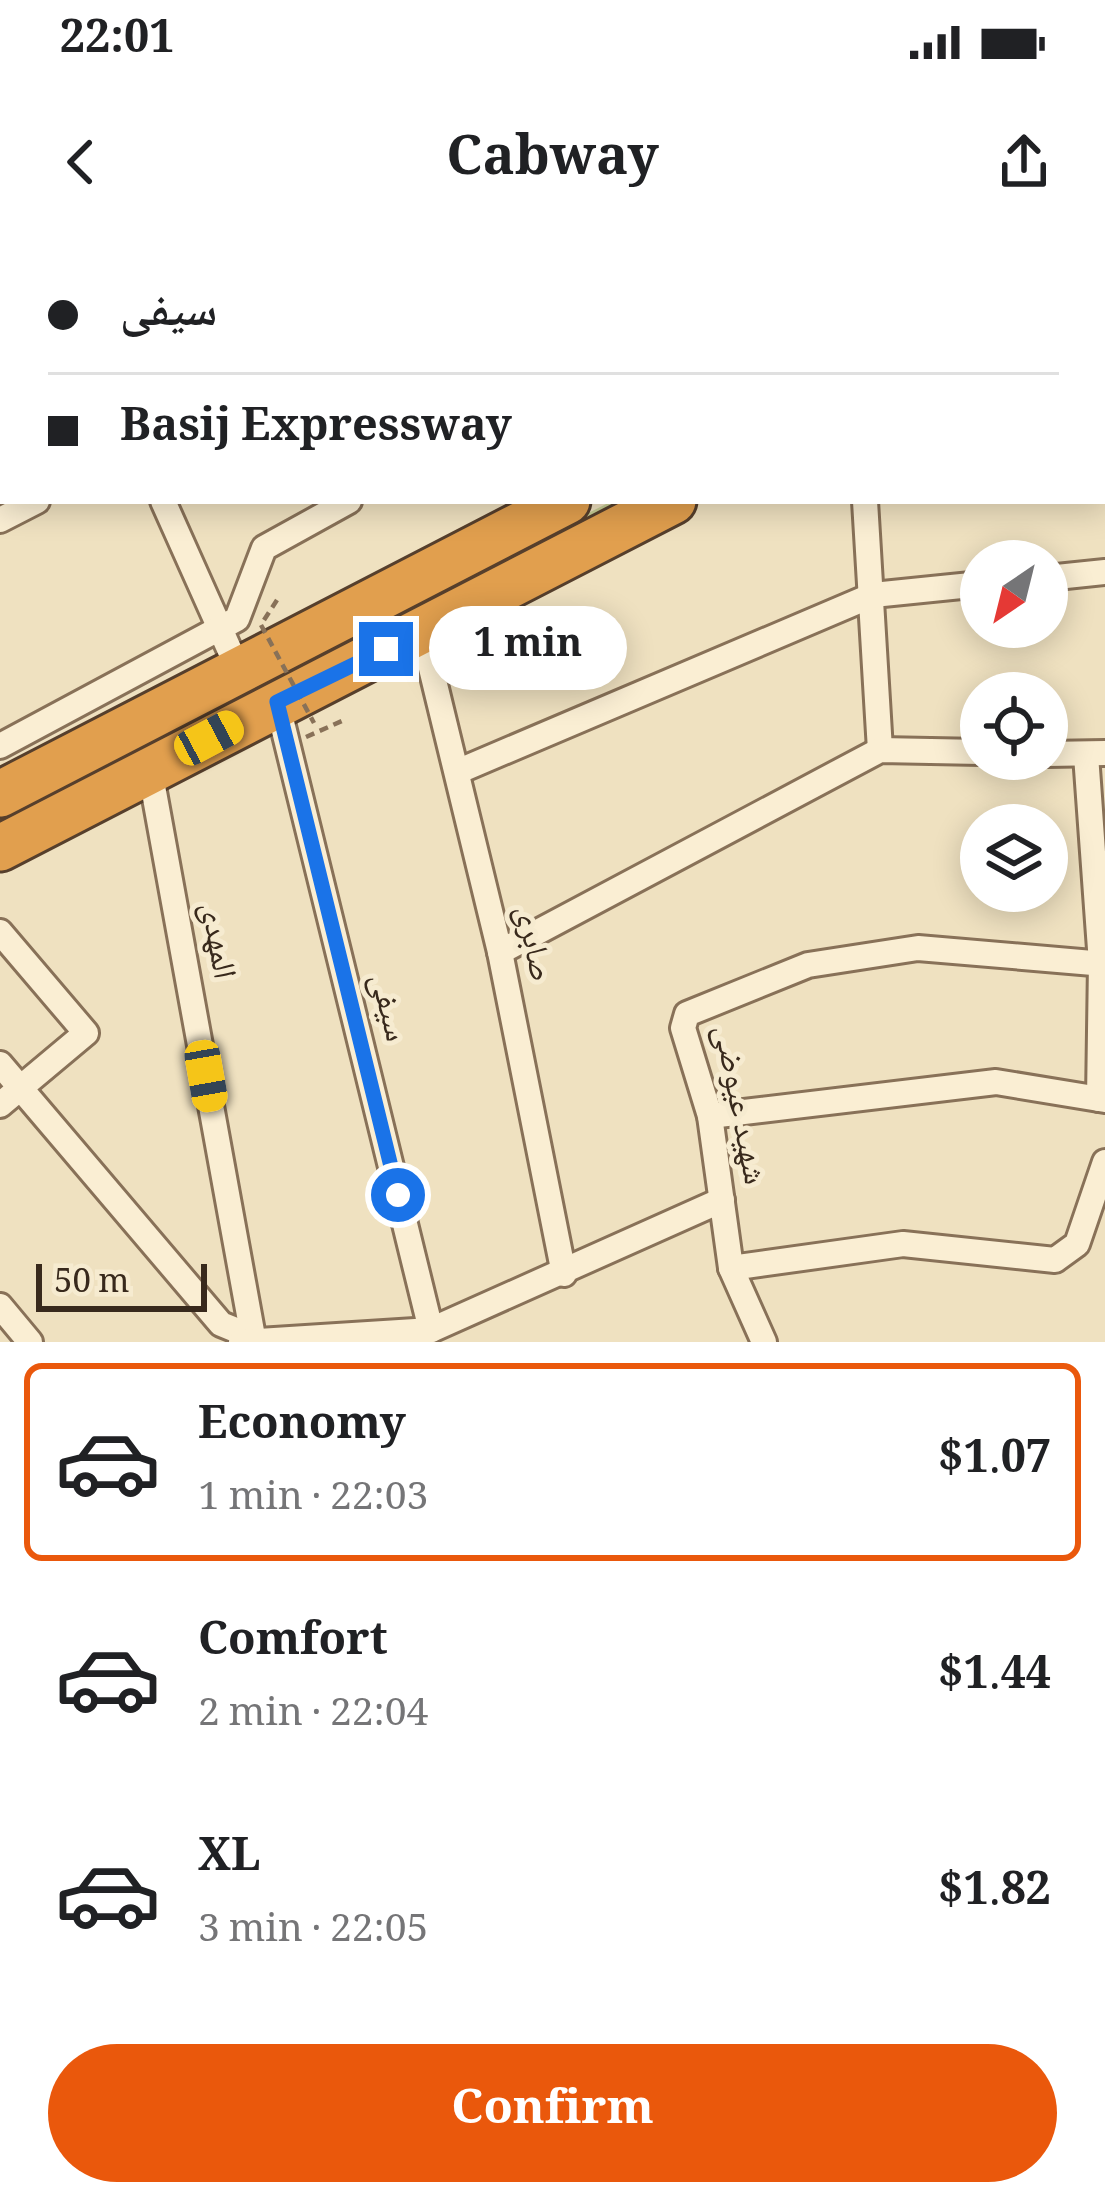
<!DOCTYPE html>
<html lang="en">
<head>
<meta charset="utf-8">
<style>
  body { margin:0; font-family:Georgia,"Noto Naskh Arabic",serif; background:#f6f6f6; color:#202124; height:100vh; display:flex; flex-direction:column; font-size:45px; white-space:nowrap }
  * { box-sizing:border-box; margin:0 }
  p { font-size:39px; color:#757577 }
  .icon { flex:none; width:66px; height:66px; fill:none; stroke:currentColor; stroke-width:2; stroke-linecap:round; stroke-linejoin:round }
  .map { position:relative; height:1102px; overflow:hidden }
  .sheet { display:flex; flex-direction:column; background:#fff; flex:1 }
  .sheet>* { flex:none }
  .top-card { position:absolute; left:0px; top:0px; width:1107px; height:264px; box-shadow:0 6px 30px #0003; display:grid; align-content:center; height:264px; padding:0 48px; background:#fff }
  .needle { width:78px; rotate:215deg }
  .buttons { position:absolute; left:960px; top:300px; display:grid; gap:24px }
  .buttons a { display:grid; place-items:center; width:108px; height:108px; border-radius:50%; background:#fff; box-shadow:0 6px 30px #0003; font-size:60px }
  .scale { position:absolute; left:36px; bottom:30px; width:171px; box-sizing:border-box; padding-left:12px; border:6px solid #38291c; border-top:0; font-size:33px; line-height:42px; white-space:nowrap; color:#38291c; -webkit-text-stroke:9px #f6ebd0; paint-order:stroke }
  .end { position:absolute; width:54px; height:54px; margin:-27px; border:15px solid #1a73e8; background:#fff; box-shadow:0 0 0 6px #fff }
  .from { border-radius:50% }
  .bubble { position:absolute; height:84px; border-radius:42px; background:#fff; box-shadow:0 6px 30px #0003; font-size:39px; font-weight:800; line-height:84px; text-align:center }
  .car { position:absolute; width:36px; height:72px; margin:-36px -18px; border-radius:15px; box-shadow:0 0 9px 3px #0007; background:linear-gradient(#f5c518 24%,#345 0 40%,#f5c518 0 76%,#345 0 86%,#f5c518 0) }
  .top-card b { display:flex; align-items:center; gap:42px; height:114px; font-size:45px }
  .top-card b+b { border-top:3px solid #e0e0e0 }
  .top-card i { width:30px; height:30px; background:#202124 }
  ul { padding:21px 0 0; list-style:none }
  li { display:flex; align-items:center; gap:36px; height:198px; margin:0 24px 18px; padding:0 24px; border:6px solid transparent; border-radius:18px }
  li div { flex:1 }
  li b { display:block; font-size:45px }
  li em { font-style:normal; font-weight:800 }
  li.current { border-color:#ea580c }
  li>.icon { width:108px; height:108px; stroke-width:1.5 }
  .cta { display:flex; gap:24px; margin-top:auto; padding:24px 48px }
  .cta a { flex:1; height:138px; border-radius:72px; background:#ea580c; color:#fff; font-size:48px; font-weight:800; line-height:138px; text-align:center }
  .status { display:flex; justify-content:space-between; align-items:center; height:84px; padding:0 60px; background:#fff; direction:ltr }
  .status svg { height:33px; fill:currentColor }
  header { display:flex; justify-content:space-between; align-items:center; height:156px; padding:0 48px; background:#fff; font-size:54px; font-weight:800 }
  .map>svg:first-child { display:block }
</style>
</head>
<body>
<div class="status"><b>22:01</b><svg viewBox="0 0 49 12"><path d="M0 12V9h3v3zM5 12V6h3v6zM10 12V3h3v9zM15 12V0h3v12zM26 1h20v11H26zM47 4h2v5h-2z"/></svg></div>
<header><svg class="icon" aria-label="back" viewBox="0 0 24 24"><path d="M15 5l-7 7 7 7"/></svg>Cabway<svg class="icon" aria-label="share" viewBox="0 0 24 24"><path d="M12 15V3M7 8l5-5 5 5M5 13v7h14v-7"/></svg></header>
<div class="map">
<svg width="1105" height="1102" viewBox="0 0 1105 1102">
  <rect width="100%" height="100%" fill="#efe1c0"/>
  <polygon fill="#c7cd94" points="612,261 641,261 0,587 0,572"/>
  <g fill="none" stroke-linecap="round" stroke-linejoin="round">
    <g stroke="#887158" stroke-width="30">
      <g id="street">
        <polyline points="48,0 49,3"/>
        <polyline points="622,0 624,3"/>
        <polyline points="317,3 323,0"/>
        <polyline points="540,3 546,0"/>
        <polyline points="828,3 834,0"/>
        <polyline points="0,104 3,103"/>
        <polyline points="1104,193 1105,193"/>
        <polyline points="163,261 239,431"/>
        <polyline points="865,261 880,510"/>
        <polyline points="0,280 37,261"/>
        <polyline points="1047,338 1105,332"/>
        <polyline points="422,391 500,712 564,1034"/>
        <polyline points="277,462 431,1090"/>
        <polyline points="0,506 237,379 264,308 349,261"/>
        <polyline points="1047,514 1105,513"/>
        <polyline points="1086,515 1101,723 1099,859"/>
        <polyline points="150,530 253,1097"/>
        <polyline points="459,531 873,355 981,344"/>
        <polyline points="0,692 86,793 0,865"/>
        <polyline points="500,712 880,510 981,512"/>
        <polyline points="0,824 221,1084 253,1097"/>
        <polyline points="710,876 996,842 1105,860"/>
        <polyline points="731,1028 903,1004 1055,1020 1077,1004 1105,922"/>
        <polyline points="0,1066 30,1102"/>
        <polyline points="241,1102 431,1090 722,960"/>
        <polyline points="764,1102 731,1028 710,876 683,788 687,774 808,725 918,708 1105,724"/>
      </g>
    </g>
    <g stroke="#563f2c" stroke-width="51">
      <g id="highway">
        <polyline points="1023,3 1028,0"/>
        <polyline points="1104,24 1105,24"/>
        <polyline points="0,554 567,261"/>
        <polyline points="0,608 673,261"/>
      </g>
    </g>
    <g stroke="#887158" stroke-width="4.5" stroke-dasharray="9 6" stroke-linecap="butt">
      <polyline points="264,380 277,360"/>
      <polyline points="306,497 344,480"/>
    </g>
    <use href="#street" stroke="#faeed3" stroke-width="24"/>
    <use href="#highway" stroke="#e19f4e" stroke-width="45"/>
    <polyline stroke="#887158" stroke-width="4.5" stroke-dasharray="9 6" stroke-linecap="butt" points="261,385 314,483"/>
  </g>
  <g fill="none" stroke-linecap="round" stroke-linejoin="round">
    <polyline stroke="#1a73e8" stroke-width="15" points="386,409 277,462 398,955"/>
  </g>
  <g text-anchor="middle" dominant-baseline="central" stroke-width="10" stroke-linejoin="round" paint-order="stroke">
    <g font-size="33" fill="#38291c" stroke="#f6ebd0">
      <text transform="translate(215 701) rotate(80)">المهدی</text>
      <text transform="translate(531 704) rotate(78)">صابری</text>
      <text transform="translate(386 768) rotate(76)">سیفی</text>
      <text transform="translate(737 865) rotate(79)">شهید عیوضی</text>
    </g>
  </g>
</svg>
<div class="buttons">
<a><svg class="needle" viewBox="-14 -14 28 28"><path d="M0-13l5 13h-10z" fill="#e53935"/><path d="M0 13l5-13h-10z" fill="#757577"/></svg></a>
<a><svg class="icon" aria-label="locate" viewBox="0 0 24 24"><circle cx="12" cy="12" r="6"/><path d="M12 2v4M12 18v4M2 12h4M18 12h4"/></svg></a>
<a><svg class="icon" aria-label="layers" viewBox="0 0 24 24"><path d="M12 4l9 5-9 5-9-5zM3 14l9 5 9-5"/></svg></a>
</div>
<div class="scale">50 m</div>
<i class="end from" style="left:398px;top:955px"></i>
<i class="end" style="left:386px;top:409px"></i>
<div class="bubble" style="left:429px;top:366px;width:198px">1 min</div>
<i class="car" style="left:209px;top:498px;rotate:62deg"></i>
<i class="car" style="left:206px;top:836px;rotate:170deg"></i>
<div class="top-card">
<b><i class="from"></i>سیفی</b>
<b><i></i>Basij Expressway</b>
</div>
</div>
<section class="sheet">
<ul>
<li class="current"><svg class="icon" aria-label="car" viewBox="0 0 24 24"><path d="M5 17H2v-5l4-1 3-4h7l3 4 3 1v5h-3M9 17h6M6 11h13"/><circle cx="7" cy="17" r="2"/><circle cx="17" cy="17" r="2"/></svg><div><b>Economy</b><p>1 min · 22:03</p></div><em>$1.07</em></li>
<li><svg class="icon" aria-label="car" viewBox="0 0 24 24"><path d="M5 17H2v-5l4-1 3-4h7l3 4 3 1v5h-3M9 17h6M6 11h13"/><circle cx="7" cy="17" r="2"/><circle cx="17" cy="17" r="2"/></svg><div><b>Comfort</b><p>2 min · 22:04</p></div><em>$1.44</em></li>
<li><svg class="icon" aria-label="car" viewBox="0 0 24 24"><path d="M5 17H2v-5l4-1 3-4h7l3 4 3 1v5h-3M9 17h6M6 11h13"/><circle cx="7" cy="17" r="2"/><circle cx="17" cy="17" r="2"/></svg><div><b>XL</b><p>3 min · 22:05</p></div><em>$1.82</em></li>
</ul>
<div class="cta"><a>Confirm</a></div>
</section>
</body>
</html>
